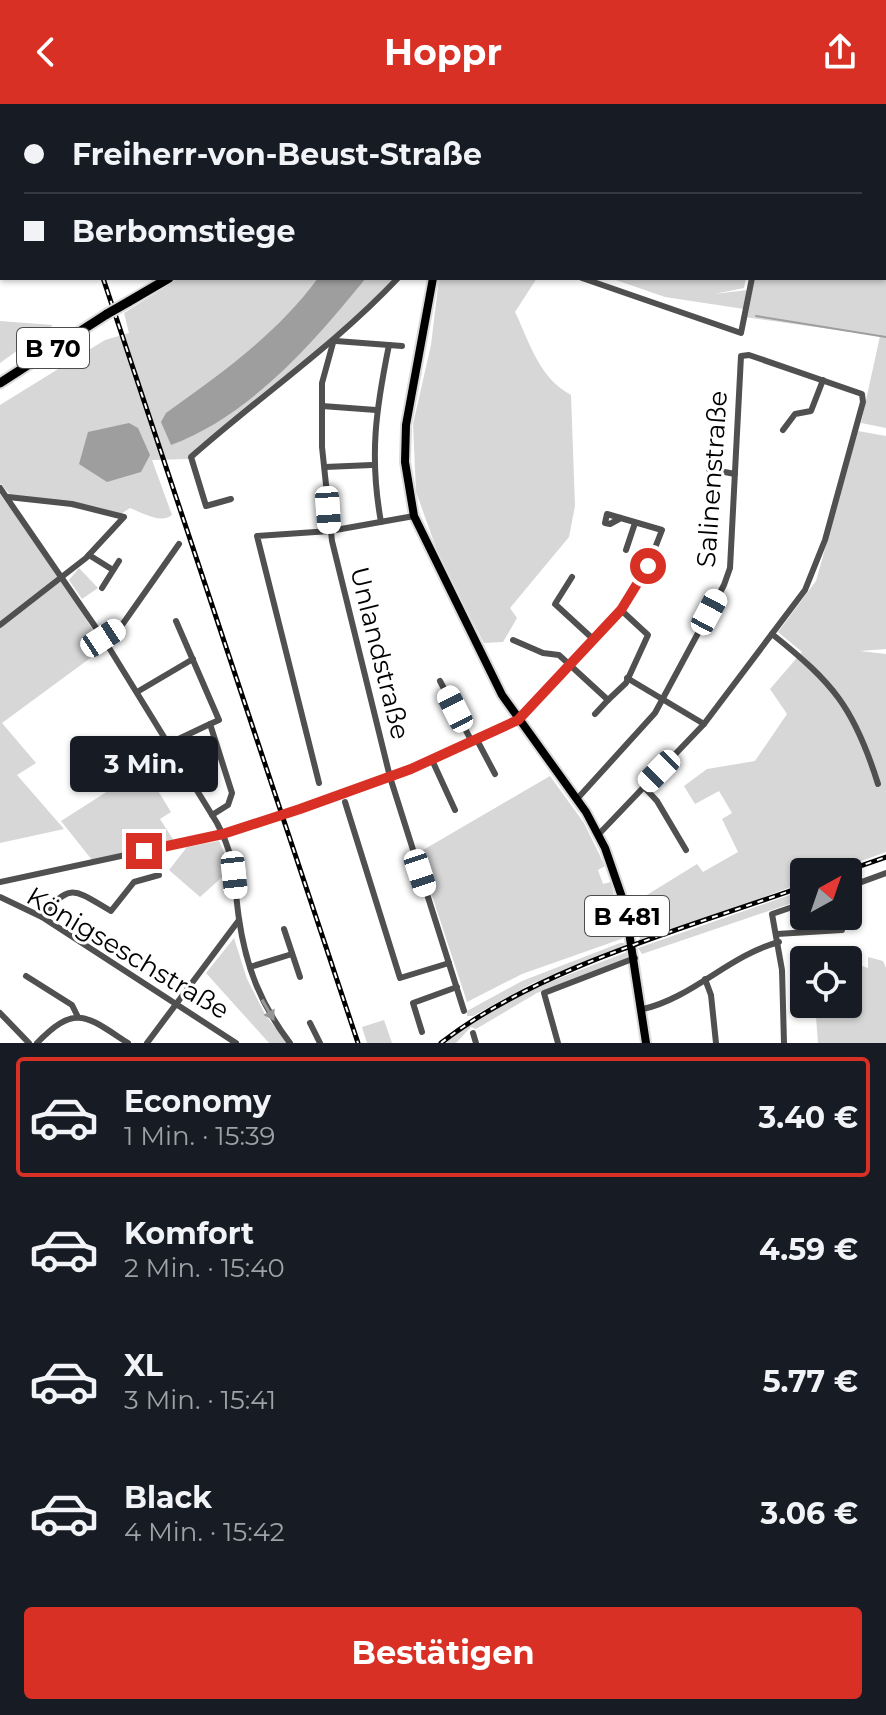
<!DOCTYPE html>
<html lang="de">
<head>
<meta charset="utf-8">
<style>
  body { margin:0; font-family:Montserrat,sans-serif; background:#242831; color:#f1f3f6; height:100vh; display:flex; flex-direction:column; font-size:30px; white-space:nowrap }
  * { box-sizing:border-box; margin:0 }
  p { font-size:26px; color:#9ea1a6 }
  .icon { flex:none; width:44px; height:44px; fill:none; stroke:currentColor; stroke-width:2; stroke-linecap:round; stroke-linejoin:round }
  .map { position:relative; height:939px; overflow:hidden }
  .drawer { display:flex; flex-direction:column; background:#171b24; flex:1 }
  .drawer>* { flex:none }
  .guide { position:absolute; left:0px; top:0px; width:886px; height:176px; box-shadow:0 2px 6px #0004; display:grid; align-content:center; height:176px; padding:0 24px; background:#171b24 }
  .needle { width:52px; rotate:40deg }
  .fabs { position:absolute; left:790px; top:754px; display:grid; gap:16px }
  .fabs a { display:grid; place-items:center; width:72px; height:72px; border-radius:8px; background:#171b24; box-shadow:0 2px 6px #0004; font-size:40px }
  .end { position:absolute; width:36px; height:36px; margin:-18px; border:10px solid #d93025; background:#fff; box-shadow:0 0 0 4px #fff }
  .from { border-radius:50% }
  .bubble { position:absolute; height:56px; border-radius:8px; background:#171b24; box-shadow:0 2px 6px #0004; font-size:26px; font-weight:700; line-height:56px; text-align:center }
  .car { position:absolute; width:24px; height:48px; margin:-24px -12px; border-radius:10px; box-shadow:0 0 6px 2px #0007; background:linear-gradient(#fff 24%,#345 0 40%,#fff 0 76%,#345 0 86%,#fff 0) }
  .guide b { display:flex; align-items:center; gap:28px; height:76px; font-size:30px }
  .guide b+b { border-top:2px solid #363941 }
  .guide i { width:20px; height:20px; background:#f1f3f6 }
  ul { padding:14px 0 0; list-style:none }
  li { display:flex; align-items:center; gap:24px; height:120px; margin:0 16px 12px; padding:0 8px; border:4px solid transparent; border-radius:8px }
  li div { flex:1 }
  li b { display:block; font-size:30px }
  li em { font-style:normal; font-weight:700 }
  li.active { border-color:#d93025 }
  li>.icon { width:72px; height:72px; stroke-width:1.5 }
  .primary-button { display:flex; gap:16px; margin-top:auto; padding:16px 24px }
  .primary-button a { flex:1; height:92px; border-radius:8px; background:#d93025; color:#fff; font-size:32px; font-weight:700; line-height:92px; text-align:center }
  header { display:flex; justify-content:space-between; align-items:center; height:104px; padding:0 24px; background:#d93025; color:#fff; font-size:36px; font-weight:700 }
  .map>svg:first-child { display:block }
</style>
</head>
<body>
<header><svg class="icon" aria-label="back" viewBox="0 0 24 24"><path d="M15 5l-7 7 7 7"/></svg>Hoppr<svg class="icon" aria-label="share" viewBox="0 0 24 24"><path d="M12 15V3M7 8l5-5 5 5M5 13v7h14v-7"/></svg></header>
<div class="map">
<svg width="886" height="939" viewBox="0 0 886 939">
  <rect width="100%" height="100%" fill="#fff"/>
  <g fill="#d7d7d7">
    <polygon points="884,105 886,105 886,324 861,319 880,232 744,213 753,174 884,174"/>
    <path d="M179,174H394L349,222L196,344L189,355L152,356L172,411C160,420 143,409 130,404L119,411L12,393L0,379V301L105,236L129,229L124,209Z"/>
    <path d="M439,174H537L515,208C530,239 539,274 571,291L575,402L569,433L510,504L517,514L503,538L484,539L443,463L416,388L413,320L431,241Z"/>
    <polygon points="610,174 746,174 744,184 714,190 747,186 744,205 665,193"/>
    <polygon points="0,217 53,221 0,259"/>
    <polygon points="858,327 886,332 886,545 860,547 886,550 886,748 831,768 804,768 804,778 638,840 641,829 634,831 629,802 697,760 703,768 738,748 722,715 732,709 719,687 695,700 684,682 707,665 755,657 787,610 770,585 802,548 778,528 816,477"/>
    <polygon points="0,390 59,472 104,544 2,619 36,659 17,671 64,725 0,739"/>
    <polygon points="79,464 98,484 82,495 69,476"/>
    <polygon points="144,664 171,708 160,715 174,737 92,756 61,717"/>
    <polygon points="550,672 584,719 605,762 598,766 603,780 611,778 624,834 522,870 467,898 418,749"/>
    <polygon points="219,737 231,765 200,793 169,766 187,743"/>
    <polygon points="804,786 804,795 642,850 638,844"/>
    <polygon points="234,834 247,875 266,912 288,939 269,939 206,869"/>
    <polygon points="620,839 624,839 626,844 533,879 473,912 467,912 467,907 522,877"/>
    <path d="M627,848V855L537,889L476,925L471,923L456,939H446C497,895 565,872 627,848Z"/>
    <polygon points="868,853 883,857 886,864 886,939 818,939 815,900 848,900 848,857 868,864"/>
    <polygon points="384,916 392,939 367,939 362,923"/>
  </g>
  <g fill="#9e9e9e">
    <path d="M318,174H366C313,239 251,311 171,341L161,318L166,309C221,270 278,229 318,174Z"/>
    <polygon points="129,319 138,324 150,351 141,368 107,378 79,360 88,328"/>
  </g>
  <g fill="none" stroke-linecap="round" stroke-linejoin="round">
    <polyline stroke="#9e9e9e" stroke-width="2" points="756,212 886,233"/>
    <g stroke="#dbdbdb" stroke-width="12">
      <g id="major">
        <polyline points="392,0 392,2"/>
        <polyline points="495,2 499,0"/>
        <polyline points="433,174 406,321 405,358 414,412 502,591 586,708 605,744 625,802 646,939"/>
      </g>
    </g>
    <g stroke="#dbdbdb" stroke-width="13">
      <g id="highway">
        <polyline points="128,198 169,174"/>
        <polyline points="0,279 107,210"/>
      </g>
    </g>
    <g stroke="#505050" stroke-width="6">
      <polyline points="735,0 735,2"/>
      <polyline points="377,2 384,0"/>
      <polyline points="0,88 2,88"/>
      <polyline points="884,105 886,105"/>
      <polyline points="582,174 741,229 752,174"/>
      <polyline points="336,237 402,242"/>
      <polyline points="333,239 322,279 322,343 332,437 390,673 464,907"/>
      <polyline points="322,302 376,306"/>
      <polyline points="783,326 795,310 811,307 823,276"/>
      <polyline points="325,363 372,361"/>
      <polyline points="709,365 735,370"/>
      <path d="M0,384L103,534L217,719C237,757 233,774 239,815C246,863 261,901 290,939"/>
      <path d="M231,395L206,402L191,353C260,292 335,241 398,174"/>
      <path d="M381,418C369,352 376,305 389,241"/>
      <polyline points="626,446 635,419"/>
      <polyline points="89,451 113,466"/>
      <polyline points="572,473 555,500 592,534"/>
      <polyline points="102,484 119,457"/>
      <polyline points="176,517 219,616 210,620 232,689 228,701 212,711"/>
      <polyline points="0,521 86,454 124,413 72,400 8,393"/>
      <path d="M772,530C833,579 854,603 878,680"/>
      <polyline points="103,534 122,521 179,440"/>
      <polyline points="513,536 543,549 559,551 608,596 626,579 648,531 621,506"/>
      <polyline points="627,574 704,620"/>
      <polyline points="440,577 472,638"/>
      <polyline points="137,588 193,555"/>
      <polyline points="595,610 608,596"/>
      <polyline points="477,636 495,670"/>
      <polyline points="168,640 210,620"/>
      <polyline points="432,656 455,706"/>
      <polyline points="319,679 257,432 330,427 414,412"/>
      <polyline points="644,683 657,697 686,746"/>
      <polyline points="577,695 655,609 724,481 730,464 741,252 749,251 862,290 863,298 825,436 805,486 704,620 598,731"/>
      <polyline points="345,698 400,874 449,859"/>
      <polyline points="0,778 223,730 390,673 518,616 621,506 648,462 662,426 607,410 605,419 610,420 621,414"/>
      <polyline points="848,783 886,769"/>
      <polyline points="0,793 42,813 236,939"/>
      <path d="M42,813C70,777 75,786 111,807L134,778L159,771"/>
      <polyline points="284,825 300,873"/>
      <polyline points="777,830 842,826"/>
      <polyline points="250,863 292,850"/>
      <polyline points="26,872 72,901 77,911"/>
      <polyline points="705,875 711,891 716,939"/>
      <path d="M643,905C692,894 730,851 779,838"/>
      <polyline points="0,909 29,939"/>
      <polyline points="310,919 320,939"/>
      <polyline points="422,928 413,899 457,883"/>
      <polyline points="473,929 476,939"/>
      <path d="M37,939C76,899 86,912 128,939"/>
      <polyline points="147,939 239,816"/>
      <polyline points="558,939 544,889 635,854"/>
      <polyline points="784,939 782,866 772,810 804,799"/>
    </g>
    <use href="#major" stroke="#000" stroke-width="8"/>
    <use href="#highway" stroke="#000" stroke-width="9"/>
    <g stroke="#000" stroke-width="5">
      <g id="rail">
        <polyline points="45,0 45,2"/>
        <polyline points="103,174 358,939"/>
        <polyline points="843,768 886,753"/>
        <path d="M441,939C538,863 688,824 804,782"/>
      </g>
    </g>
    <use href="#rail" stroke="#fff" stroke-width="2" stroke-dasharray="6" stroke-linecap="butt"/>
    <g stroke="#dbdbdb" stroke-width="13" stroke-linecap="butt">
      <polyline id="highway-bridge" points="107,210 128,198"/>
    </g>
    <use href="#highway-bridge" stroke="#000" stroke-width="9"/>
  </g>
  <defs><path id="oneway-solid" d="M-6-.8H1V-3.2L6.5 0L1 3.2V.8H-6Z" transform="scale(2)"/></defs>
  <use fill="#969696" href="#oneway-solid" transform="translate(268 906) rotate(60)"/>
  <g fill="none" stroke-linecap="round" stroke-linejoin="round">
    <polyline stroke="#d93025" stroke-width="10" points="144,747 223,730 300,705 411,665 518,616 621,506 648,462"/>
  </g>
  <g text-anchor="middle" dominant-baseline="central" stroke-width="6" stroke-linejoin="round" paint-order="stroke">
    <g fill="#fff" stroke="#4c4c4c" stroke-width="2">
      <rect x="17" y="224" width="72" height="40" rx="6"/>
      <rect x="585" y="792" width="84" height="40" rx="6"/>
    </g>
    <g font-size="24" font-weight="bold" fill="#000">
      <text x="53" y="244">B 70</text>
      <text x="627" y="812">B 481</text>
    </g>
    <g font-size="26" fill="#000" stroke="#fff">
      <text transform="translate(712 375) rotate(-86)">Salinenstraße</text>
      <text transform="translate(380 549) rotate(76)">Unlandstraße</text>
      <text transform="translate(128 849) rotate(31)">Königseschstraße</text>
    </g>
  </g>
</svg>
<div class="fabs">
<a><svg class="needle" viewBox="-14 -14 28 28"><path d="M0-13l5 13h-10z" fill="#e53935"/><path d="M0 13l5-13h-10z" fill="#9ea1a6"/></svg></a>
<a><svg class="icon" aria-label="locate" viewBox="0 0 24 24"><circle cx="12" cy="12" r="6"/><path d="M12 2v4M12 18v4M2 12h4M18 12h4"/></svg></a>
</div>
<i class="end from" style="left:648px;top:462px"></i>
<i class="end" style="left:144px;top:747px"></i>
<div class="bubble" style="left:70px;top:632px;width:148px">3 Min.</div>
<i class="car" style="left:328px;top:406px;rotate:176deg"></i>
<i class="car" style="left:709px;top:508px;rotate:28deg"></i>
<i class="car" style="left:103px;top:534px;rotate:57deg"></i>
<i class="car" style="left:455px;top:605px;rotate:333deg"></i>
<i class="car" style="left:659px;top:667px;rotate:225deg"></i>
<i class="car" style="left:420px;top:769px;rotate:162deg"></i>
<i class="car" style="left:234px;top:771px;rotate:174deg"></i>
<div class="guide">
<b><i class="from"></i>Freiherr-von-Beust-Straße</b>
<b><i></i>Berbomstiege</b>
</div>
</div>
<section class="drawer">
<ul>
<li class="active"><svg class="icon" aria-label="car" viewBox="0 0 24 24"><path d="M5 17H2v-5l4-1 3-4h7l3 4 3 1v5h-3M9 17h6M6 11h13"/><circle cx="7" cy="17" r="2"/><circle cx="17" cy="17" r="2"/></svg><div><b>Economy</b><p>1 Min. · 15:39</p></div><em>3.40 €</em></li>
<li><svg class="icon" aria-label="car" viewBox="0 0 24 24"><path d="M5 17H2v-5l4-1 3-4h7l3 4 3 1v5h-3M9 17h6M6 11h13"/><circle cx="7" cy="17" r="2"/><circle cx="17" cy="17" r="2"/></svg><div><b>Komfort</b><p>2 Min. · 15:40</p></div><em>4.59 €</em></li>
<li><svg class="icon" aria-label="car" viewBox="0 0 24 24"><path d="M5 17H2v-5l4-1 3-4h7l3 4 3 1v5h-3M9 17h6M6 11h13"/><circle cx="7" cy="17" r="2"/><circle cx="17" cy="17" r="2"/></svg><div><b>XL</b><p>3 Min. · 15:41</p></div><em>5.77 €</em></li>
<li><svg class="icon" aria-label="car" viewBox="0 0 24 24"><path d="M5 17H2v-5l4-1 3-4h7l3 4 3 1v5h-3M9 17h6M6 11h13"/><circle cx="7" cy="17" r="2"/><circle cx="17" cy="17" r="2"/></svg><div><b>Black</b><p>4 Min. · 15:42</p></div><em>3.06 €</em></li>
</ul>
<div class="primary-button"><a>Bestätigen</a></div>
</section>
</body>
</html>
